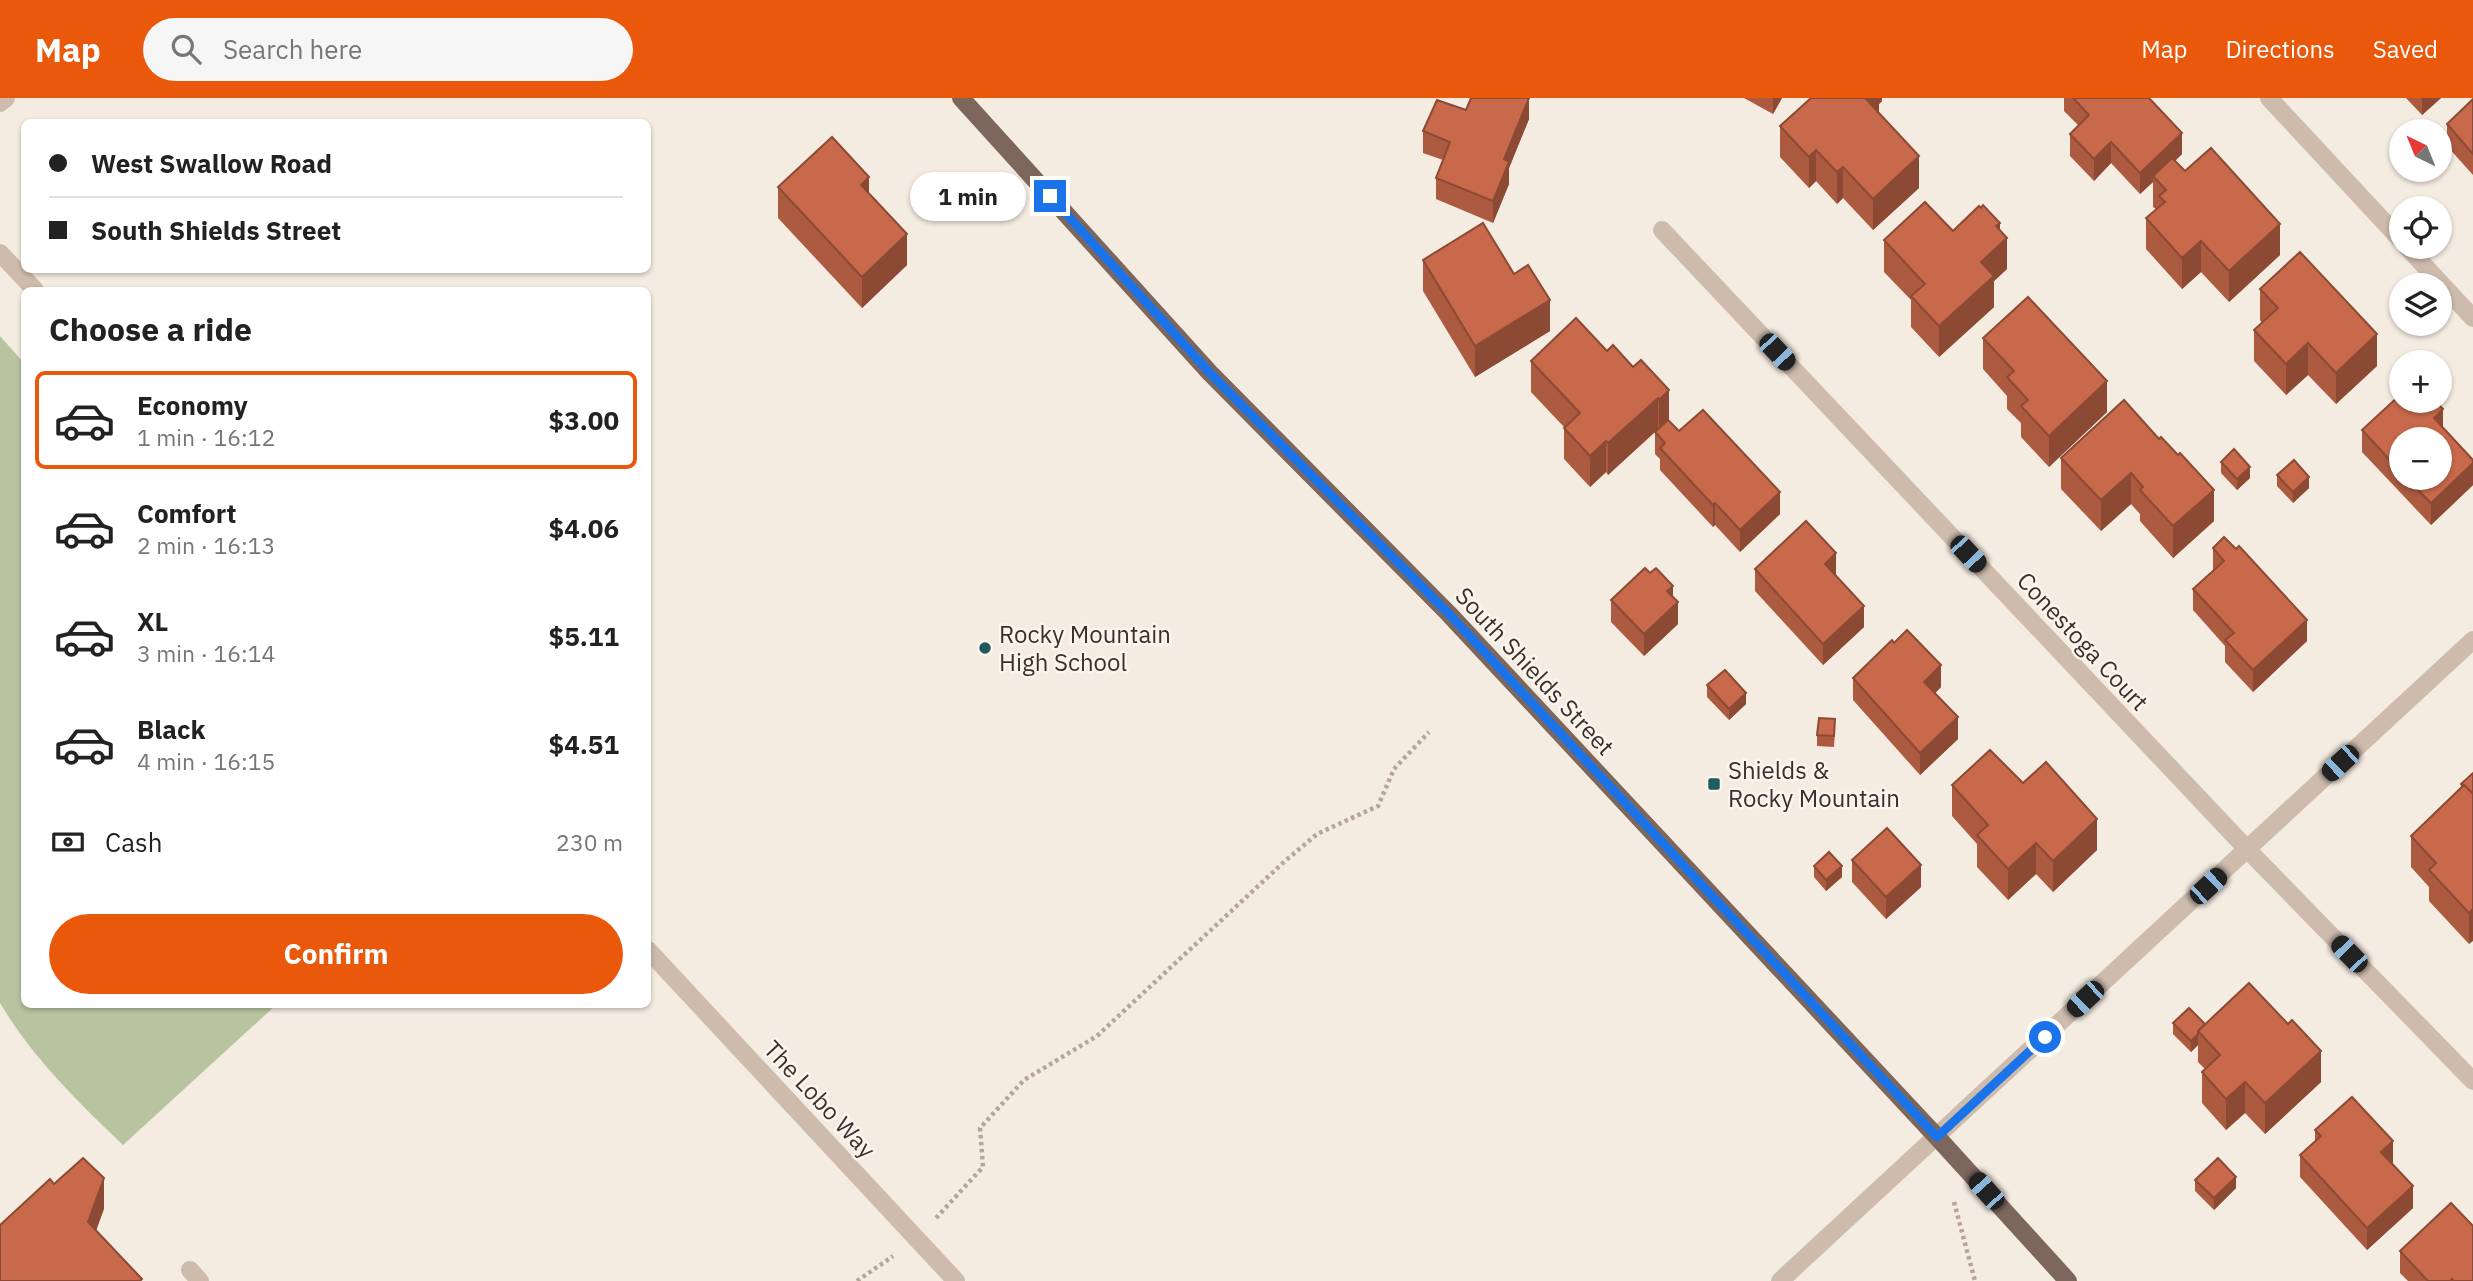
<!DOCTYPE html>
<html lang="en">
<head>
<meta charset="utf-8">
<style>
  body { margin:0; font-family:"IBM Plex Sans",sans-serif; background:#f6f6f6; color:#222; height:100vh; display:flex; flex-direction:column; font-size:26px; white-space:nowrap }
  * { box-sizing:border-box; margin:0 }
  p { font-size:23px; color:#767676 }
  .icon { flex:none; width:38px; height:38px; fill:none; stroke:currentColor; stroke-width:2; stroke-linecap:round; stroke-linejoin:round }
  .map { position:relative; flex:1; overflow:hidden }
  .details { position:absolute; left:21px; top:189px; width:630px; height:721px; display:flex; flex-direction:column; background:#fff; border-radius:10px; box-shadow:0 2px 5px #0004 }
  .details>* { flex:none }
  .guide { position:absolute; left:21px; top:21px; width:630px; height:154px; border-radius:10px; box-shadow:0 2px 5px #0004; display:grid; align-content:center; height:154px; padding:0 28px; background:#fff }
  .needle { width:46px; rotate:317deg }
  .tools { position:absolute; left:2389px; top:21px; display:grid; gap:14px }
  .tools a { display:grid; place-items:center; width:63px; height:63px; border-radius:50%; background:#fff; box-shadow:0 2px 5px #0004; font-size:35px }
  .end { position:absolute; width:32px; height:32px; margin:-16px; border:9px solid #1a73e8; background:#fff; box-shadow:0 0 0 4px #fff }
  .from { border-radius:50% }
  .bubble { position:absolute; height:49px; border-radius:24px; background:#fff; box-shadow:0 2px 5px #0004; font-size:23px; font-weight:700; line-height:49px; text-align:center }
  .car { position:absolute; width:21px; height:42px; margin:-21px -10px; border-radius:9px; box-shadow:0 0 5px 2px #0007; background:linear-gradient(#222 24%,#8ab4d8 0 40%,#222 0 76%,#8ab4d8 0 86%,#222 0) }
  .guide b { display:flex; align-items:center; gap:24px; height:66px; font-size:26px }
  .guide b+b { border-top:2px solid #e0e0e0 }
  .guide i { width:18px; height:18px; background:#222 }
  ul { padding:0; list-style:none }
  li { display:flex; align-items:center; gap:21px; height:98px; margin:0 14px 10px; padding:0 14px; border:4px solid transparent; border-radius:10px }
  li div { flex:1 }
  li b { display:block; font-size:26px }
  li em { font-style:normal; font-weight:700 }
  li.selected { border-color:#ea580c }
  li>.icon { width:63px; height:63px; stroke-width:1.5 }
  h2 { padding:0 28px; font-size:32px; line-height:84px }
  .pay { display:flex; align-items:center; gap:18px; height:77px; padding:0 28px; font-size:26px }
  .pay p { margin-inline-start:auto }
  .action { display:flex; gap:14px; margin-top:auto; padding:14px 28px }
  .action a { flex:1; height:80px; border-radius:42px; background:#ea580c; color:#fff; font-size:28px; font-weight:700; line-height:80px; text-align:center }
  header { display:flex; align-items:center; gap:42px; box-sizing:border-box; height:98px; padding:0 35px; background:#ea580c; color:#fff }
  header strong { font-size:33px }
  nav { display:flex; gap:38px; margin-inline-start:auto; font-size:24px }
  .search { width:490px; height:63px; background:#f6f6f6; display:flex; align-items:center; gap:18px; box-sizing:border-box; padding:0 24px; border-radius:38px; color:#767676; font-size:26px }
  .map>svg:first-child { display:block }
</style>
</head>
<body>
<header>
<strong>Map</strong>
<div class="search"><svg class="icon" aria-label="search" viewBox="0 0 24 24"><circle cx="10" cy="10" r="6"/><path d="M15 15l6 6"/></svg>Search here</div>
<nav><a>Map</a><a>Directions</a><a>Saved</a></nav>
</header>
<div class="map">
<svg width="2473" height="1183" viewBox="0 0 2473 1183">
  <rect width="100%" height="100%" fill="#f4ebe1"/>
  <path fill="#b8c4a0" d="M0,238L24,265V906L276,907L123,1047C78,1004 32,959 0,905Z"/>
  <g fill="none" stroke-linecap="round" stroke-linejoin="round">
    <g stroke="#b9a596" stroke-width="4.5" stroke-dasharray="3.5 3.5" stroke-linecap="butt">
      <polyline points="1954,1104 1975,1183"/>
      <polyline points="936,1120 983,1069 980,1030 1024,982 1097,938 1285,763 1317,736 1378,708 1394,671 1429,634"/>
      <polyline points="857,1183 893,1158"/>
    </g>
    <polyline stroke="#cdbbac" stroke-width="18" points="190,1172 200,1183"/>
    <g stroke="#cdbbac" stroke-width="18">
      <polyline points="2269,0 2401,142"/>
      <polyline points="0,5 6,0"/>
      <polyline points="1662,132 2247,751 2473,983"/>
      <polyline points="2407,149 2473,220"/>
      <polyline points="0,155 35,192"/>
      <polyline points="648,852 956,1183"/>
      <polyline points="1780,1183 2473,542"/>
    </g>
    <polyline stroke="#7d675c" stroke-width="18" points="961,0 1210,275 1449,516 1937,1039 2068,1183"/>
  </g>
  <g fill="#ac5a40" fill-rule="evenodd">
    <polygon points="1744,0 1782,0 1773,16"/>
    <polygon points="1882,0 1882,3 1879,6 1879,15 1919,90 1873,132 1843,100 1837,106 1816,83 1809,90 1780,59 1780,28"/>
    <polygon points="2064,0 2149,0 2182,56 2175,63 2185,73 2280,157 2229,204 2201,174 2182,191 2146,151 2146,120 2156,111 2153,109 2153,84 2140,96 2111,65 2094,83 2070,58 2070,36 2079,28 2064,13"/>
    <polygon points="2406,0 2441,0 2422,17"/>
    <polygon points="2473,1 2473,77 2447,48 2447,26"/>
    <polygon points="1529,21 1509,70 1509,86 1493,125 1436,101 1436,80 1443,62 1423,55 1423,33"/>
    <polygon points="778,89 869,96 907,167 862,210 778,120"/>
    <polygon points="2000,132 2007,171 1994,183 1994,209 1939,259 1911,229 1911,202 1884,174 1884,142"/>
    <polygon points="1423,162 1550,233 1475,279 1423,193"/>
    <polygon points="2260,191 2377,268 2336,306 2308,277 2286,297 2254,263 2254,232 2262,225 2260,222"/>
    <polygon points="1983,240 2107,314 2049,369 2021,339 2021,325 2007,311 2007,298 1983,271"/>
    <polygon points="1607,253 1633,269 1641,262 1669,323 1679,333 1780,416 1740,454 1715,427 1713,429 1660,372 1660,361 1655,356 1655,334 1608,377 1606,374 1590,389 1564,361 1564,329 1531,294 1531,263"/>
    <path d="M2401,296V303H2435L2443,311V330L2473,362V387L2431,427L2362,354V332ZM2401,341H2440V380H2401Z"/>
    <polygon points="2124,302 2214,423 2173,460 2140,423 2140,416 2131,406 2101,433 2061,391 2061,360"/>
    <polygon points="2221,364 2250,380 2237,392 2221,375"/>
    <polygon points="2277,377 2309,390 2293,405 2277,388"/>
    <polygon points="2213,450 2307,543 2253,594 2225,564 2225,548 2193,512 2193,491 2213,473"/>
    <polygon points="1755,471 1836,477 1864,529 1823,567 1755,493"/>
    <polygon points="1673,499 1678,526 1644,558 1611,524 1611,502"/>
    <polygon points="1853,580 1941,589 1935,595 1958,641 1920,677 1853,602"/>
    <polygon points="1707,587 1746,606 1729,622 1707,599"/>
    <polygon points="1835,632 1834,649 1817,648 1817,637"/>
    <polygon points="2473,675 2469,846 2429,803 2429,789 2411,769 2411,738 2461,690 2461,686"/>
    <polygon points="2023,685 2097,752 2053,794 2036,776 2008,802 1977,769 1977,746 1952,718 1952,687"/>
    <polygon points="1852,762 1921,789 1886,821 1852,784"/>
    <polygon points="1814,768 1842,779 1826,793 1814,779"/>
    <polygon points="2173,925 2205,926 2321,984 2265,1036 2245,1015 2226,1032 2202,1005 2202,974 2205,971 2198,964 2198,947 2191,954 2173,936"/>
    <polygon points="2315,1032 2393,1065 2392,1066 2413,1110 2367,1152 2300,1079 2300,1057 2315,1043"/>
    <polygon points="2195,1082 2236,1090 2214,1112 2195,1093"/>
    <polygon points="2400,1153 2473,1183 2408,1183 2400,1175"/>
  </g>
  <g fill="#8c4a34">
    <polygon points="1529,0 1529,21 1509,70 1509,86 1493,125 1493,103 1504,61"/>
    <polygon points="1773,0 1782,0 1773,16"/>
    <polygon points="1864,0 1882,0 1882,3 1879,6 1879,16"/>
    <polygon points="2422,0 2441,0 2422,17"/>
    <polygon points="2182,35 2182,56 2156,81 2153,78 2153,84 2140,96 2140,75"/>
    <polygon points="2111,44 2111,65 2094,83 2094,61"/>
    <polygon points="1816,52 1816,83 1809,90 1809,59"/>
    <polygon points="1919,58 1919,90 1873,132 1873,101"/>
    <polygon points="1843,69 1843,100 1837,106 1837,74"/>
    <polygon points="869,79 869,111 861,87"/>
    <polygon points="2000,125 2000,147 2007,140 2007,171 1994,183 1994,209 1939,259 1939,228 1981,164 1996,128"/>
    <polygon points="2280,126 2280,157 2229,204 2229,173"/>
    <polygon points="907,136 907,167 862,210 862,179"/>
    <polygon points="2201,143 2201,174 2182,191 2182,160"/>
    <polygon points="1550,202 1550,233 1475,279 1475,248"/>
    <polygon points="2377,236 2377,268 2336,306 2336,275"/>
    <polygon points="2308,245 2308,277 2286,297 2286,266"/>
    <polygon points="2107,283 2107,314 2049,369 2049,338"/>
    <polygon points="1669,292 1669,324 1659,333 1659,302"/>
    <polygon points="1658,300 1658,331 1608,377 1608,345"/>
    <polygon points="2443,311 2443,333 2434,320"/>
    <polygon points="1606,343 1606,374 1590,389 1590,358"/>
    <polygon points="2473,365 2473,387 2431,427 2431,405"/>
    <polygon points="2250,369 2250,380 2237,392 2237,381"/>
    <polygon points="2131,375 2131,406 2101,433 2101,402"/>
    <polygon points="2309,379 2309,390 2293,405 2293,394"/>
    <polygon points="2214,392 2214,423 2173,460 2173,428"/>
    <polygon points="1780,394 1780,416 1740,454 1740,432"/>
    <polygon points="1715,405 1715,427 1713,429 1713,407"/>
    <polygon points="1836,455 1836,477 1825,466"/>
    <polygon points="1673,488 1673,509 1678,504 1678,526 1644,558 1644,536 1667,493"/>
    <polygon points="1864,508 1864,529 1823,567 1823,546"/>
    <polygon points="2307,522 2307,543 2253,594 2253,572"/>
    <polygon points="1941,567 1941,589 1924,606 1924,584"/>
    <polygon points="1746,595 1746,606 1729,622 1729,611"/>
    <polygon points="1958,619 1958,641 1920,677 1920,655"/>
    <polygon points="2097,721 2097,752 2053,794 2053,763"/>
    <polygon points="2036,745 2036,776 2008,802 2008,771"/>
    <polygon points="1921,767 1921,789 1886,821 1886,799"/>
    <polygon points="1842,768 1842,779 1826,793 1826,782"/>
    <polygon points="2473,811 2473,843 2469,846 2469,815"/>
    <polygon points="2198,936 2198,947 2191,954 2191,943"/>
    <polygon points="2321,953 2321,984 2265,1036 2265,1005"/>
    <polygon points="2245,984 2245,1015 2226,1032 2226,1001"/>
    <polygon points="2393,1043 2393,1065 2381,1076 2381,1054"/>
    <polygon points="2236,1079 2236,1090 2214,1112 2214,1100"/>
    <polygon points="104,1080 104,1111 88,1155 88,1124"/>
    <polygon points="2413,1088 2413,1110 2367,1152 2367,1130"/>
  </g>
  <g fill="#c8694b" stroke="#8c4a34" stroke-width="2">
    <polygon points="1471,0 1529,0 1504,61 1509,64 1493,103 1436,80 1450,44 1423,33 1437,2 1466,12"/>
    <polygon points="1811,0 1865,0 1919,58 1873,101 1843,69 1837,74 1816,52 1809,59 1780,28"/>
    <polygon points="2073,0 2149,0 2182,35 2140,75 2111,44 2094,61 2070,36 2089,17"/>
    <polygon points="2473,1 2473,56 2447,26"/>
    <polygon points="832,39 869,79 861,87 907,136 862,179 778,89"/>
    <polygon points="2211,50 2280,126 2229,173 2201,143 2182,160 2146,120 2165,104 2159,98 2166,92 2153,78 2172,60 2185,73"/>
    <polygon points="1925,104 1953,133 1979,108 1981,110 1983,107 2000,125 1996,128 2007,140 1981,164 1994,178 1939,228 1911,198 1925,186 1884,142"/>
    <polygon points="1483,125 1514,176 1528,167 1550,202 1475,248 1423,162"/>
    <polygon points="2300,154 2377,236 2336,275 2308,245 2286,266 2254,232 2278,210 2260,191"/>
    <polygon points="2028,199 2107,283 2049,338 2021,308 2028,302 2007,279 2014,273 1983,240"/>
    <polygon points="1576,220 1607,253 1613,247 1633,269 1641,262 1669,292 1659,302 1658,300 1608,345 1606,343 1590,358 1564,330 1580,315 1531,263"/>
    <polygon points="2401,296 2401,303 2435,303 2443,311 2434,320 2473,362 2473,365 2431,405 2406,380 2440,380 2440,341 2401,341 2401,374 2362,332"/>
    <polygon points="2124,302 2159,341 2161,339 2178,357 2180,355 2214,392 2173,428 2140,392 2143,389 2131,375 2101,402 2061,360"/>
    <polygon points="1703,312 1780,394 1740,432 1715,405 1713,407 1660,350 1665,345 1655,334 1668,322 1679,333"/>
    <polygon points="2234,351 2250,369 2237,381 2221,364"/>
    <polygon points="2294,362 2309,379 2293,394 2277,377"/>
    <polygon points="1806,423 1836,455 1825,466 1864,508 1823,546 1755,471"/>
    <polygon points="2224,439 2236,451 2239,448 2307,522 2253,572 2225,542 2234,535 2193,491 2224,463 2213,450"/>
    <polygon points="1645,470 1650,475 1656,470 1673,488 1667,493 1678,504 1644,536 1611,502"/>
    <polygon points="1907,532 1941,567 1924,584 1958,619 1920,655 1853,580 1892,542 1894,545"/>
    <polygon points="1725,572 1746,595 1729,611 1707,587"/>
    <polygon points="1819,620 1835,621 1834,638 1817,637"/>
    <polygon points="1990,652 2023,685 2046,664 2097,721 2053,763 2036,745 2008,771 1977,737 1988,727 1952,687"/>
    <polygon points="2473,675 2473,696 2464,687 2463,688 2461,686"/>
    <polygon points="2464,687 2473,696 2473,811 2469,815 2429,772 2436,765 2411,738"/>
    <polygon points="1887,730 1921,767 1886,799 1852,762"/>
    <polygon points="1829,754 1842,768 1826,782 1814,768"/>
    <polygon points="2249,885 2288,926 2292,922 2321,953 2265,1005 2245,984 2226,1001 2202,974 2220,957 2198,933"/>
    <polygon points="2189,910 2205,926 2198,933 2198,936 2191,943 2173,925"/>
    <polygon points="2352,999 2393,1043 2381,1054 2413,1088 2367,1130 2300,1057 2321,1038 2315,1032"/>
    <polygon points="83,1060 104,1080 88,1124 142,1181 140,1183 0,1183 0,1127 50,1081 54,1086"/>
    <polygon points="2218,1060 2236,1079 2214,1100 2195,1082"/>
    <polygon points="2451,1105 2473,1128 2473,1183 2454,1183 2452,1181 2450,1183 2428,1183 2400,1153"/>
  </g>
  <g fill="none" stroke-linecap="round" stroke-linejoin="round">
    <polyline stroke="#1a73e8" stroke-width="9" points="1050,98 1210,275 1449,516 1937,1039 2045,939"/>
  </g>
  <g fill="#1f5a5e" stroke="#fbf5ee" stroke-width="2.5">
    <circle cx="985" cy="550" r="7"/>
    <rect x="1707" y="679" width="14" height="14" rx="3.5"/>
  </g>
  <g text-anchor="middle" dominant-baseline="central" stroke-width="5" stroke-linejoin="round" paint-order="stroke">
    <g font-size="24" fill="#3b302b" stroke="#fbf5ee" text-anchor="start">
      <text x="999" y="536">Rocky Mountain<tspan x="999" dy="28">High School</tspan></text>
      <text x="1728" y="672">Shields &amp;<tspan x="1728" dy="28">Rocky Mountain</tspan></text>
    </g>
    <g font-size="24" fill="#3b302b" stroke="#fbf5ee">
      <text transform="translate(2083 543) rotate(47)">Conestoga Court</text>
      <text transform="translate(1535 573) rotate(47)">South Shields Street</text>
      <text transform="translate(820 1001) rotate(47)">The Lobo Way</text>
    </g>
  </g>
</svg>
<div class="tools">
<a><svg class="needle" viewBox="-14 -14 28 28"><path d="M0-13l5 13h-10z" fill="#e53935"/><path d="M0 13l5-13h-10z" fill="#767676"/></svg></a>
<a><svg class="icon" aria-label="locate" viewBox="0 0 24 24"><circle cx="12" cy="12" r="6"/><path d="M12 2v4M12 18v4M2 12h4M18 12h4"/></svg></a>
<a><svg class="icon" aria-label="layers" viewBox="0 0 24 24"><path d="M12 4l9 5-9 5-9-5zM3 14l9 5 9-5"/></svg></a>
<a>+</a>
<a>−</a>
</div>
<i class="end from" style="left:2045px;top:939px"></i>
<i class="end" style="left:1050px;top:98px"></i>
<div class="bubble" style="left:910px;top:74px;width:116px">1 min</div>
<i class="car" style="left:1777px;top:254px;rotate:137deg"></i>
<i class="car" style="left:1968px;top:456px;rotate:137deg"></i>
<i class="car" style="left:2340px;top:665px;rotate:227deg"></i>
<i class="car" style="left:2208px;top:788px;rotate:47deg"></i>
<i class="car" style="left:2349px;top:856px;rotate:316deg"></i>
<i class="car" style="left:2085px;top:901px;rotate:227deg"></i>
<i class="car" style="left:1986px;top:1093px;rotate:318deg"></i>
<div class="guide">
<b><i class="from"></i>West Swallow Road</b>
<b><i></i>South Shields Street</b>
</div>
<section class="details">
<h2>Choose a ride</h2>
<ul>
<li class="selected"><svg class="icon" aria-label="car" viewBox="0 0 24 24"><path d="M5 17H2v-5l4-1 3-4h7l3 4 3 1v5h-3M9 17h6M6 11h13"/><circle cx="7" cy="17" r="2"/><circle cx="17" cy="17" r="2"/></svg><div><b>Economy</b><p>1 min · 16:12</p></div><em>$3.00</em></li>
<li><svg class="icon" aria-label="car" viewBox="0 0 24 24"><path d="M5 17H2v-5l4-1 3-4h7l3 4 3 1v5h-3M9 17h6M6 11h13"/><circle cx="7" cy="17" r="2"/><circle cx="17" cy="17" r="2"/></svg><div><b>Comfort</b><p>2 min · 16:13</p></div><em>$4.06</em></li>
<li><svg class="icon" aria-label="car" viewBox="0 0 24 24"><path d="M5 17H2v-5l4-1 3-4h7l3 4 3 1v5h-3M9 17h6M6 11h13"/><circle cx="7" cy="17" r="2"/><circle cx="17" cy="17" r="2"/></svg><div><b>XL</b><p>3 min · 16:14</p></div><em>$5.11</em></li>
<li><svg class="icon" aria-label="car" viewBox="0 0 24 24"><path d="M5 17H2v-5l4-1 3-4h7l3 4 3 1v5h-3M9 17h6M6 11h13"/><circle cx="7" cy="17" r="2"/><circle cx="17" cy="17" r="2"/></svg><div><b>Black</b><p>4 min · 16:15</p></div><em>$4.51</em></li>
</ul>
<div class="pay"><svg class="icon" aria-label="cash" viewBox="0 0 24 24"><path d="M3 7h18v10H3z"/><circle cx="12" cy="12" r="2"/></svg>Cash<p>230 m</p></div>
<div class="action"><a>Confirm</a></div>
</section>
</div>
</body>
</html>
